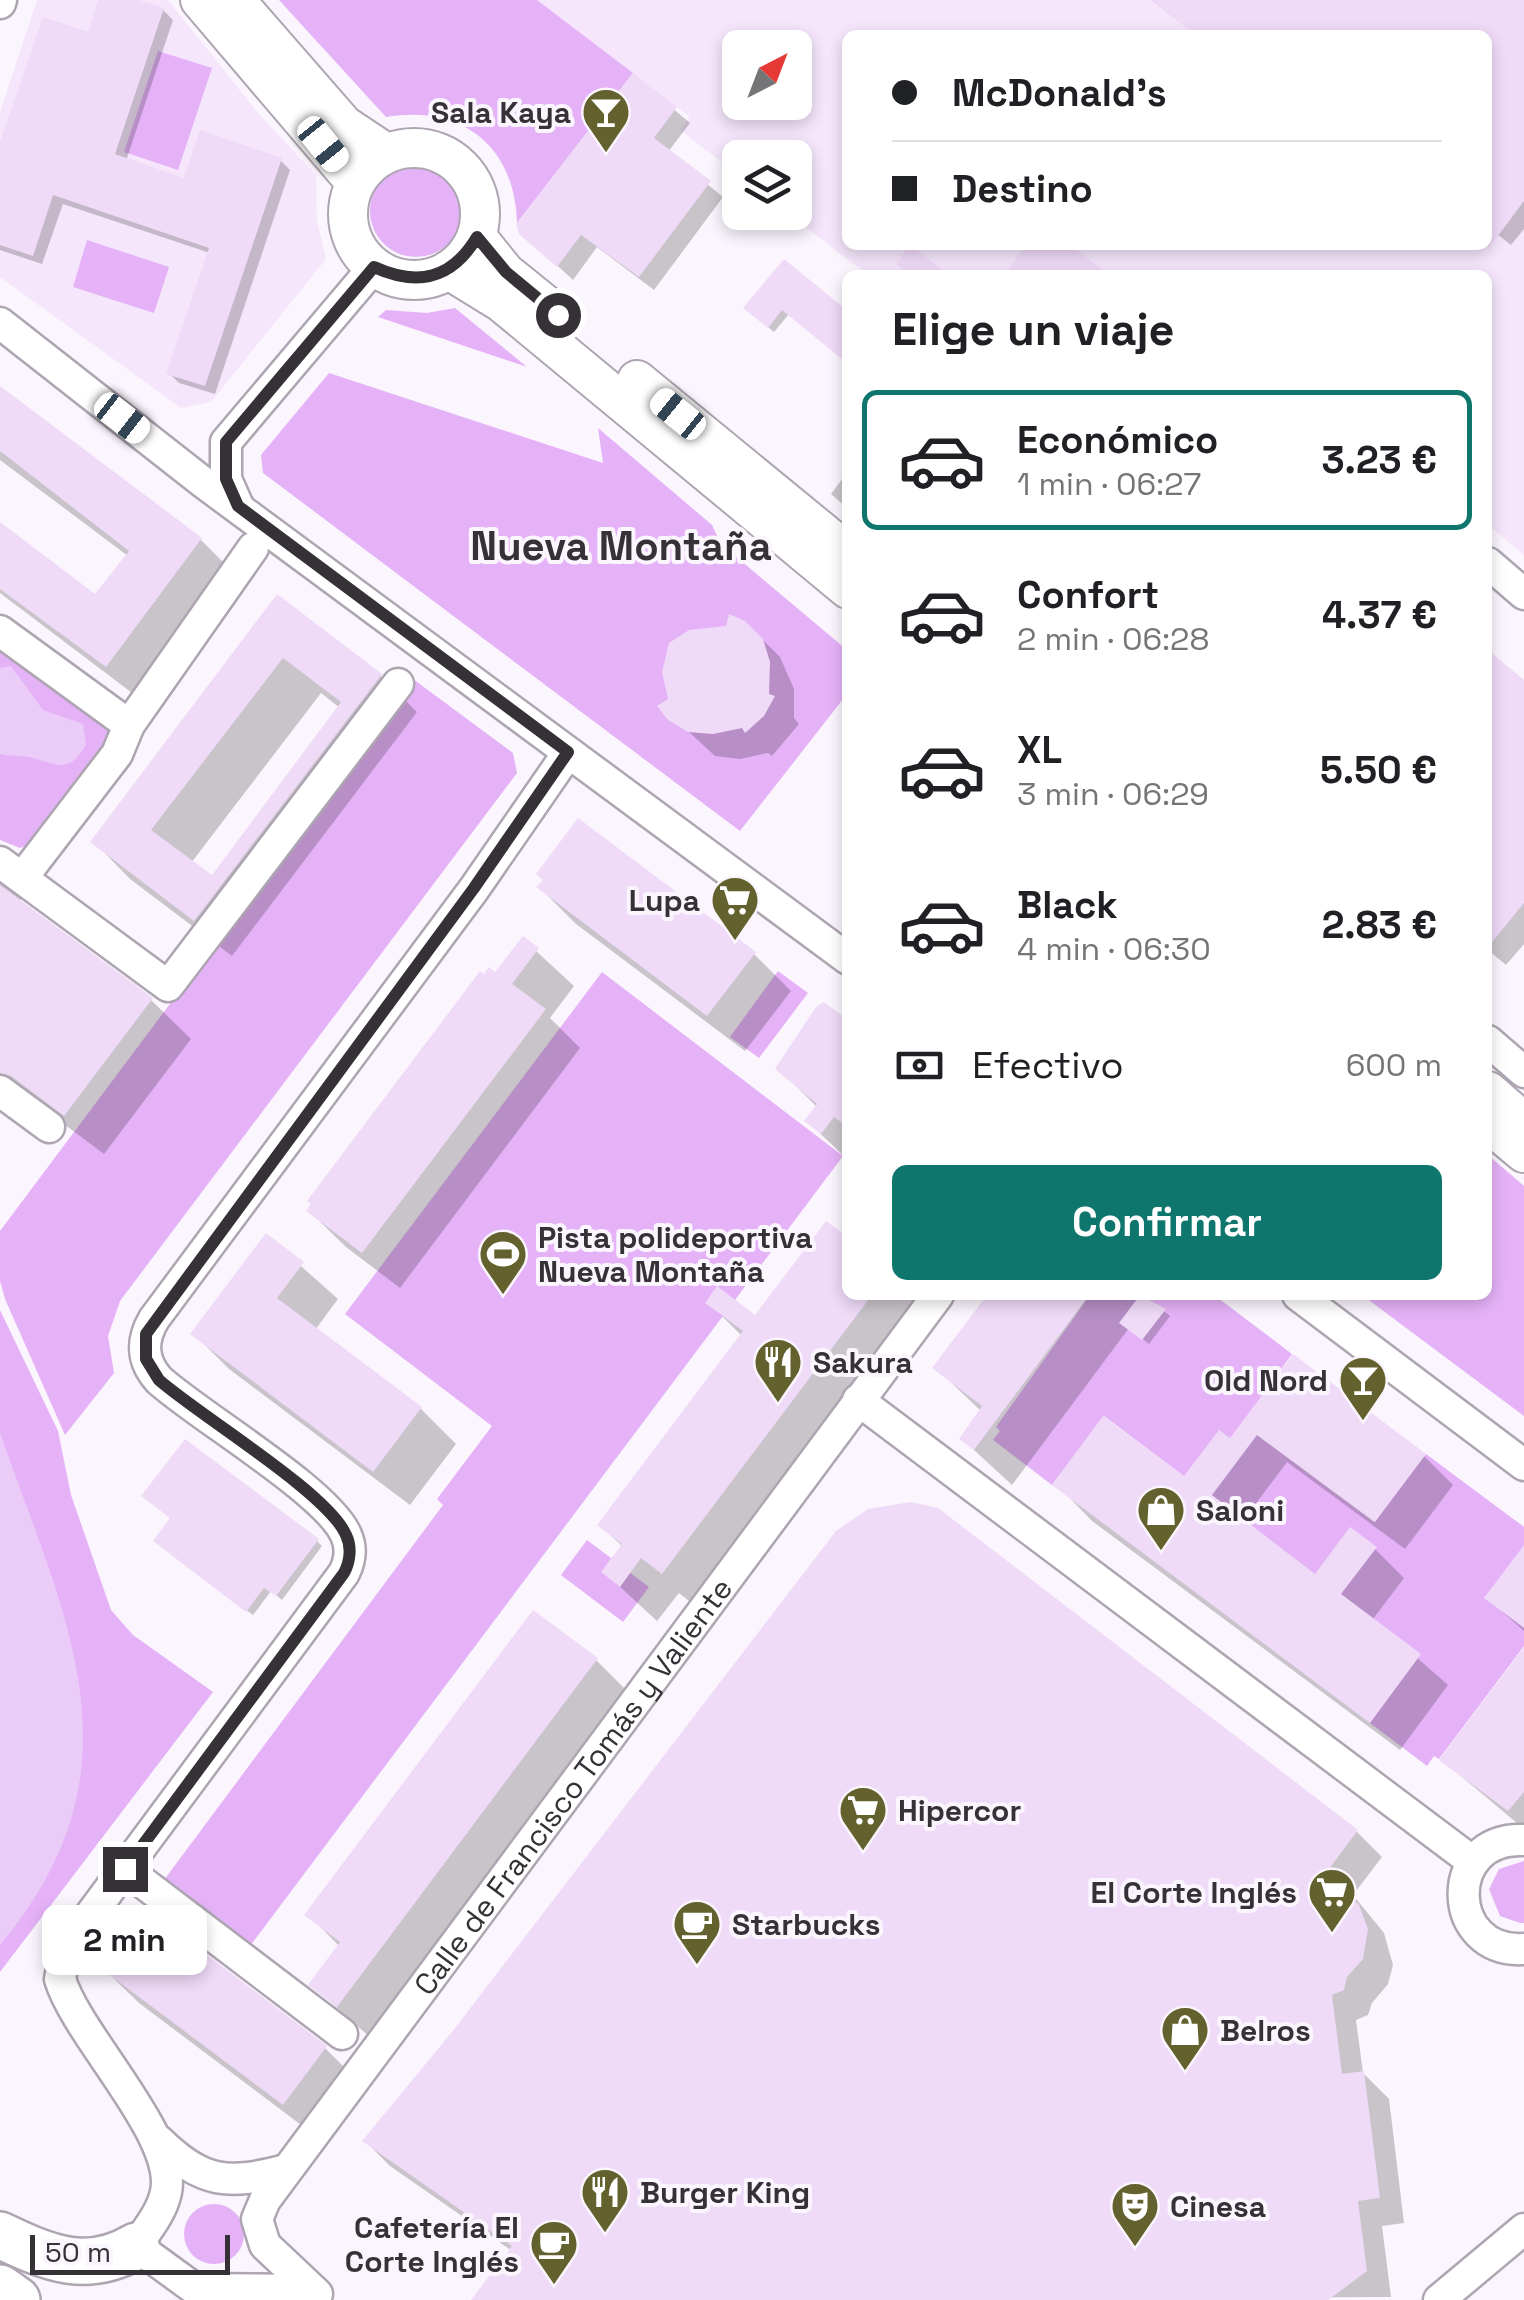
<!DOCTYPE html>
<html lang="es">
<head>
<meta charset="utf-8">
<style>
  body { margin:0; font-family:"Space Grotesk",sans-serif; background:#f6f6f6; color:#202124; height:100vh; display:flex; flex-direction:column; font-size:38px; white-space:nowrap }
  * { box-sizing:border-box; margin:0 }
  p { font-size:32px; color:#757577 }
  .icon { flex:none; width:55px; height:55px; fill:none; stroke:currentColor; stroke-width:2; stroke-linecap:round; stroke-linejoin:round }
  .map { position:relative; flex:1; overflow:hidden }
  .details { position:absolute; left:842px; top:270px; width:650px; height:1030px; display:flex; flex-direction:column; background:#fff; border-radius:15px; box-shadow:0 5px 15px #0003 }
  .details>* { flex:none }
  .banner { position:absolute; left:842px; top:30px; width:650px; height:220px; border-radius:15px; box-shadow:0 5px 15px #0003; display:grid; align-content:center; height:220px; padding:0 50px; background:#fff }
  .needle { width:65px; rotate:42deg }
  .fabs { position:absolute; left:722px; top:30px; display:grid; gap:20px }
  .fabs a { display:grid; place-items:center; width:90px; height:90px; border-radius:15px; background:#fff; box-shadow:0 5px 15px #0003; font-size:50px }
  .scale { position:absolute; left:30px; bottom:25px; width:200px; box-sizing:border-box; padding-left:10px; border:5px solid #353137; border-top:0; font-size:28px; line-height:35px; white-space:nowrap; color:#353137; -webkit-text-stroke:8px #fbf5fd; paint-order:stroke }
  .end { position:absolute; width:45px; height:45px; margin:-22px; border:12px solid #353137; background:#fff; box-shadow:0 0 0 5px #fff }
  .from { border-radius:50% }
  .bubble { position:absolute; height:70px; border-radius:15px; background:#fff; box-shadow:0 5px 15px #0003; font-size:32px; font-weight:600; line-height:70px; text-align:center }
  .car { position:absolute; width:30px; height:60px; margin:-30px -15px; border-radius:12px; box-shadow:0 0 8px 2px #0007; background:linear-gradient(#fff 24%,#345 0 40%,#fff 0 76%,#345 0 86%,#fff 0) }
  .banner b { display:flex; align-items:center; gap:35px; height:95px; font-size:38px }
  .banner b+b { border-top:2px solid #e0e0e0 }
  .banner i { width:25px; height:25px; background:#202124 }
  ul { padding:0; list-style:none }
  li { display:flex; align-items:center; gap:30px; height:140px; margin:0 20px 15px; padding:0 30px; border:5px solid transparent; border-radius:15px }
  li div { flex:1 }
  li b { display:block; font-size:38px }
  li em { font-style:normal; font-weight:600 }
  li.on { border-color:#0f766e }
  li>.icon { width:90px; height:90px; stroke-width:1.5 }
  h2 { padding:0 50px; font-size:45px; line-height:120px }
  .pay { display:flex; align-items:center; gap:25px; height:110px; padding:0 50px; font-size:38px }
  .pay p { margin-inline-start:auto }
  .cta { display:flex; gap:20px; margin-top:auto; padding:20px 50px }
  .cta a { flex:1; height:115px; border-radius:15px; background:#0f766e; color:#fff; font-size:40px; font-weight:600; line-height:115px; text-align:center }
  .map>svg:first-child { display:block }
</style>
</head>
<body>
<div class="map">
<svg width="1524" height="2300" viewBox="0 0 1524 2300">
  <rect width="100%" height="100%" fill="#fbf5fd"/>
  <g fill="#f5e6fb" fill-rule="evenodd">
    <polygon points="37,0 168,0 258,113 316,175 317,220 326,259 211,402 181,408 0,277 0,112"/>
    <path d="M537,0H1524V555L1488,525V275H868L787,213L795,212V158H740V176L680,130L690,117ZM848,35H1488V245H848ZM740,48H795V102H740Z"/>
  </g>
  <g fill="#e5b2f8">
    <path d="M279,0H537L633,73L517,223C515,146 462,104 386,117Z"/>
    <polygon points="158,51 212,68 178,170 124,152"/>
    <circle cx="416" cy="211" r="46"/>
    <polygon points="87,240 169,267 154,313 73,287"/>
    <polygon points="455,308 527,367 378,317 386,310 427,313"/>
    <polygon points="329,373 603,463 598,428 712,525 721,544 847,650 847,694 740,831 263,473 261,455"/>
    <polygon points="0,644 109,729 106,749 30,844 20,848 0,840"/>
    <polygon points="413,679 513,753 517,773 120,1301 108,1336 114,1373 65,1435 5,1299 0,1281 0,1231"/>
    <polygon points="778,971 808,993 759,1058 730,1037"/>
    <polygon points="602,972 843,1156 250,1946 164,1880 443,1505 437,1499 492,1426 345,1314"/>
    <polygon points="1488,1155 1524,1186 1524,1416 1362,1295 1488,1295"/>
    <polygon points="1090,1295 1214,1295 1292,1354 1242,1424 1374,1522 1426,1454 1524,1527 1524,1646 1439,1759 1434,1756 1427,1766 1370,1723 1420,1654 1104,1416 1052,1485 993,1440 1000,1431 996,1427"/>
    <polygon points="0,1310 58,1431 71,1495 111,1610 133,1635 213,1692 0,1972"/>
    <polygon points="587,1540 649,1587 623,1622 561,1575"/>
    <polygon points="1524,1861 1524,1923 1520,1923 1500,1916 1489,1889 1499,1869"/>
    <circle cx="214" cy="2234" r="30"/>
  </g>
  <g fill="#ebcbf8">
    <path d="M11,666L43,710L83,724L86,744C70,773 60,766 33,758C22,755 11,757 0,754V668Z"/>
    <path d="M0,1433C66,1621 148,1768 0,1945Z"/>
  </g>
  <g fill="#0003" fill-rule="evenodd">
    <polygon points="101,0 131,0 163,10 173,20 126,161 186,181 280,160 290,170 215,394 179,383 169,373 210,253 63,204 42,264 0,250 0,150 89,35"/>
    <polygon points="1151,0 1524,0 1524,229 1511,245 1488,227 1488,35 1197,35"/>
    <polygon points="634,76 690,123 668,152 723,197 654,290 597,247 573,280 535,245"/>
    <polygon points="784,262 789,314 774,332 752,313"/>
    <polygon points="0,389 201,540 238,577 144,702 0,593 0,525 96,598 128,556 0,460"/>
    <polygon points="848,471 848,509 831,494"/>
    <path d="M277,598L381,676L417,712L232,956L130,879L94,842ZM321,693L340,708L212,878L191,863Z"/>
    <polygon points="754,631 780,657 794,689 794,718 799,724 772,756 768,753 740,759 715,756 661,706"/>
    <polygon points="1488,653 1524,683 1524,944 1506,965 1488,950"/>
    <polygon points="579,822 754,954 791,991 745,1051 576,924 539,887"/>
    <polygon points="0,875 21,897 21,904 151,1000 191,1039 104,1154 0,1076"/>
    <polygon points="523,939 574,986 550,1018 580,1048 400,1288 346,1247 309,1211 485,978 496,975"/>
    <polygon points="848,1023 848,1160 807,1121 817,1107 778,1068"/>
    <polygon points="267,1236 338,1299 315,1330 421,1409 456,1444 410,1505 229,1369 194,1334"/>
    <polygon points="848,1295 913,1295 925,1307 699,1609 679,1593 657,1621 604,1572 623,1547 600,1525 742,1336 708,1302 756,1318"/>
    <polygon points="990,1295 1154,1295 1150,1300 1170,1316 1149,1344 1129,1328 1012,1485 962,1439 982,1412 936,1368"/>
    <polygon points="1293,1358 1424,1456 1453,1485 1405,1549 1287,1462 1242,1522 1315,1577 1375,1549 1404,1578 1373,1619 1448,1685 1400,1750 1092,1521 1063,1491 1185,1480 1230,1442"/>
    <polygon points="936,1511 1357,1832 1382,1857 1353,1895 1384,1933 1393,1965 1388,1984 1372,2003 1368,2015 1356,2020 1363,2073 1389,2099 1404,2223 1382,2226 1391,2297 474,2300 512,2251 390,2166 365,2141"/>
    <polygon points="173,1519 317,1541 322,1546 282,1600 271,1591 253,1615 162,1546"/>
    <polygon points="1524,1571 1524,1631 1487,1598"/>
    <polygon points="1524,1651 1524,1829 1442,1760"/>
    <polygon points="596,1660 632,1696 374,2041 311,1984 340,1947 308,1914"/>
    <polygon points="102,1967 325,2048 362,2085 321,2140 139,2003"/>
  </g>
  <g fill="#efdaf8" fill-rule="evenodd">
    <polygon points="98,0 139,0 164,8 115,154 184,178 200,130 282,158 205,386 166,374 209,248 53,195 33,256 0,245 0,142 43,17 88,32"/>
    <polygon points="1151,0 1524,0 1524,201 1488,249 1488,35 1197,35"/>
    <polygon points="633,73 677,107 654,138 711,181 639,277 581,235 557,267 519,234 516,224"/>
    <polygon points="910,245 949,275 909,275 896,264"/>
    <polygon points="1026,245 1070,245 1110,275 1004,275"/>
    <polygon points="784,259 848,311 848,364 782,310 768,328 743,308"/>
    <polygon points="0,386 202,538 106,667 0,589 0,522 95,594 129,551 0,451"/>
    <path d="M277,594L382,674L194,921L90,842ZM283,658L341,702L212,875L151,830Z"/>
    <polygon points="729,614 745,621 763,639 770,662 769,694 775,696 764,716 745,733 742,728 713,734 688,732 668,720 657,706 668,699 662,672 669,643 689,630 726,626"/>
    <polygon points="1488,650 1524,680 1524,903 1488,947"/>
    <polygon points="578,818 756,952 707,1016 536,887 543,880 536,874"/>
    <polygon points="0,885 153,998 64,1116 11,1076 0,1073"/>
    <polygon points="523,936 539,948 512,984 546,1009 362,1253 306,1211 311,1204 307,1201 480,971 484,974 489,967 495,972"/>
    <polygon points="824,1002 848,1020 848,1127 834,1117 821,1134 804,1121 817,1104 775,1069 816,1007"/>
    <polygon points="826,1221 848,1237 848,1295 872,1295 662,1574 641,1558 620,1587 601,1572 622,1544 597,1525 743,1331 705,1303 717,1286 755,1315"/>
    <polygon points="266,1233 304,1262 277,1298 422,1407 373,1472 190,1334"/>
    <polygon points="987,1295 1089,1295 974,1450 959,1439 982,1406 932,1368"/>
    <polygon points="1140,1295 1166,1309 1142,1340 1119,1323"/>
    <polygon points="1293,1354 1426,1454 1375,1522 1257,1435 1212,1495 1315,1574 1350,1527 1377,1547 1341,1594 1421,1654 1370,1723 1052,1485 1103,1416 1184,1476 1219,1430 1230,1438"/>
    <polygon points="185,1439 319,1539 276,1596 264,1588 246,1612 153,1541 170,1518 141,1496"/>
    <polygon points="911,1502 938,1508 1358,1830 1326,1873 1342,1880 1346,1892 1359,1905 1368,1929 1363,1959 1347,1977 1344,1990 1332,1995 1342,2074 1364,2071 1380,2198 1358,2201 1367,2271 1328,2300 471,2300 512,2246 362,2141 452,2032 836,1531 868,1509"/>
    <polygon points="1524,1545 1524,1628 1484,1598"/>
    <polygon points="533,1610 598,1658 337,2007 308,1985 340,1942 304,1915"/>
    <polygon points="1524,1647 1524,1792 1508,1811 1439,1760"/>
    <polygon points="144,1907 327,2046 283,2105 99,1967"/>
  </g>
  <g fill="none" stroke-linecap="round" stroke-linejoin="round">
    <g stroke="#aea5b2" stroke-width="35">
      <g id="minor">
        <polyline points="0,3 1,0"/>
        <polyline points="0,323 204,483 848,959"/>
        <polyline points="238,506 226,479 226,442 374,267"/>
        <polyline points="1488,563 1524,594"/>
        <polyline points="0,631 129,725"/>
        <polyline points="0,862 168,986 398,684"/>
        <polyline points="22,878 117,754 129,725 253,548"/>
        <polyline points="1488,1041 1524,1072"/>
        <polyline points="0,1091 49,1127"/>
        <polyline points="1298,1295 1524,1465"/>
        <polyline points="858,1400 1473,1862"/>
        <path d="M1524,1840C1442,1836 1445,1954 1524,1949"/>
        <polyline points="125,1869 342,2034"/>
        <path d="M159,2141C203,2184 228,2185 286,2170"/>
        <path d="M312,2290L195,2289L136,2246C147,2230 162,2212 166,2192C178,2136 77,2036 60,1979L66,1948L344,1573C350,1561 352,1548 346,1535C328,1492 200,1417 159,1380C142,1361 141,1341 154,1319L474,889L568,753"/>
        <path id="s1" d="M317,2294L265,2245L257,2219L265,2200L938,1295"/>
        <polyline points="1439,2300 1524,2229"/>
      </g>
    </g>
    <g stroke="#aea5b2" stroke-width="42">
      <g id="major">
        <polyline points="200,0 355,182"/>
        <polyline points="235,0 344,125 386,153"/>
        <circle cx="414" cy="214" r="66"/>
        <polyline points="477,237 505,272 552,310"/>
        <polyline points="449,270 501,302 848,589"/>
        <polyline points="637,380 848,553"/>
        <polyline points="1488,1091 1524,1122"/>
        <polyline points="1488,1123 1524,1153"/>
      </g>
    </g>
    <g stroke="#aea5b2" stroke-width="50">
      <g id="highway">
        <path d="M0,2235C48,2258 87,2275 136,2246"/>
        <polyline points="0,2288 17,2300"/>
      </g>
    </g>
    <use href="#minor" stroke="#fff" stroke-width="30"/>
    <use href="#major" stroke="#fff" stroke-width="38"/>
    <use href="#highway" stroke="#fff" stroke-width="45"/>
  </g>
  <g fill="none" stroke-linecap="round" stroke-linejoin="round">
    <path stroke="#353137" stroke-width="12" d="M125,1869L344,1573C350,1562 352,1547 346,1535C328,1493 200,1416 159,1380L146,1359V1334L474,888L568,752L238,506L226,479V442L374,267C418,287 452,279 477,237L506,272L558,315"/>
  </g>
  <defs>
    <g id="bar-pin" transform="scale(2.5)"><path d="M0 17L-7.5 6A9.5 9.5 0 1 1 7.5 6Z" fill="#63612d" stroke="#fbf5fd"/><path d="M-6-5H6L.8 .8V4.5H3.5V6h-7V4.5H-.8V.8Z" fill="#fff"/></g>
    <g id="supermarket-pin" transform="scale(2.5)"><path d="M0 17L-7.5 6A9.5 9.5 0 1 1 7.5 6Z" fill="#63612d" stroke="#fbf5fd"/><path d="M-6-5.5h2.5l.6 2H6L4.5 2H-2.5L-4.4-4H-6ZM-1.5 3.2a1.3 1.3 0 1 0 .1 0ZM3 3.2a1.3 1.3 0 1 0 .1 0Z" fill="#fff"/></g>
    <g id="stadium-pin" transform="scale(2.5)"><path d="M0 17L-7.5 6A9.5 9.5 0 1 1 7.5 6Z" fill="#63612d" stroke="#fbf5fd"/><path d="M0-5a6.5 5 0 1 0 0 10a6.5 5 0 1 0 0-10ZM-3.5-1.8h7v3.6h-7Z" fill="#fff"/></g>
    <g id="restaurant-pin" transform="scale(2.5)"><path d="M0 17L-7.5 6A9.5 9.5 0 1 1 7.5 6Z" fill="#63612d" stroke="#fbf5fd"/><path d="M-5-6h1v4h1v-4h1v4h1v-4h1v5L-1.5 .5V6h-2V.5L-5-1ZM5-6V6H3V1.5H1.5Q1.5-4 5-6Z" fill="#fff"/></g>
    <g id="shop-pin" transform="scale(2.5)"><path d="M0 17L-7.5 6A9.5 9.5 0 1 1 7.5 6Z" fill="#63612d" stroke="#fbf5fd"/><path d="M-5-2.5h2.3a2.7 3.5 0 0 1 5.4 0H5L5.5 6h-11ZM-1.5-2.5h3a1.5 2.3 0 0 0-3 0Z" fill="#fff"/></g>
    <g id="cafe-pin" transform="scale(2.5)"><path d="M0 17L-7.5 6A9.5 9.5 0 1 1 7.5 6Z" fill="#63612d" stroke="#fbf5fd"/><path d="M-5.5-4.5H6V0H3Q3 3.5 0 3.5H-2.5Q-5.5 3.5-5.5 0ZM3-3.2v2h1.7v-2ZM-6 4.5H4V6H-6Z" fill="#fff"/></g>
    <g id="theatre-pin" transform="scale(2.5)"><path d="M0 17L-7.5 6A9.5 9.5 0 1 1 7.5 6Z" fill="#63612d" stroke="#fbf5fd"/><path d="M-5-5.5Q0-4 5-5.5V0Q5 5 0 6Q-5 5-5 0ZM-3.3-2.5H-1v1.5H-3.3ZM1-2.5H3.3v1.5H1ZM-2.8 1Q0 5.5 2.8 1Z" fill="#fff"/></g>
  </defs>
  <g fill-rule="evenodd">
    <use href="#bar-pin" x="606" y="112"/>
    <use href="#supermarket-pin" x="735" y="900"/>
    <use href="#stadium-pin" x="503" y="1254"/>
    <use href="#restaurant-pin" x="778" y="1362"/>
    <use href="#bar-pin" x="1363" y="1380"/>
    <use href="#shop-pin" x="1161" y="1510"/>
    <use href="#supermarket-pin" x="863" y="1810"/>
    <use href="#supermarket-pin" x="1332" y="1892"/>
    <use href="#cafe-pin" x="697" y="1924"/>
    <use href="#shop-pin" x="1185" y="2030"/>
    <use href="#restaurant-pin" x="605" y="2192"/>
    <use href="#theatre-pin" x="1135" y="2206"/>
    <use href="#cafe-pin" x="554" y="2244"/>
  </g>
  <g text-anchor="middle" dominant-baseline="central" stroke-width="8" stroke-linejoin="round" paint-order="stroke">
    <g font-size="30" font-weight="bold" fill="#353137" stroke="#fbf5fd" text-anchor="start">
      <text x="571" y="112" text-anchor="end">Sala Kaya</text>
      <text x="700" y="900" text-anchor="end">Lupa</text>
      <text x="538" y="1237">Pista polideportiva<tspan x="538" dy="34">Nueva Montaña</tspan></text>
      <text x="813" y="1362">Sakura</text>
      <text x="1328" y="1380" text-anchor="end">Old Nord</text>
      <text x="1196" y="1510">Saloni</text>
      <text x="898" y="1810">Hipercor</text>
      <text x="1297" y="1892" text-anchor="end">El Corte Inglés</text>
      <text x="732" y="1924">Starbucks</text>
      <text x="1220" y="2030">Belros</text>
      <text x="640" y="2192">Burger King</text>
      <text x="1170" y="2206">Cinesa</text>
      <text x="519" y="2227" text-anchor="end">Cafetería El<tspan x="519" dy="34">Corte Inglés</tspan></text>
    </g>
    <g font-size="30" fill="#353137" stroke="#fbf5fd">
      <text stroke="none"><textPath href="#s1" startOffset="635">Calle de Francisco Tomás y Valiente</textPath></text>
    </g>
    <g font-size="40" font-weight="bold" fill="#353137" stroke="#fbf5fd">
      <text x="621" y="546">Nueva Montaña</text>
    </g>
  </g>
</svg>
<div class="fabs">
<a><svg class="needle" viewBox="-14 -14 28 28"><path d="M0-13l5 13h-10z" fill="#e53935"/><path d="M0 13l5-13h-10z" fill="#757577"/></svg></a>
<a><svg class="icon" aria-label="layers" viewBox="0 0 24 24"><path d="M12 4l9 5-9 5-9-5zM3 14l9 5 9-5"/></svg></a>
</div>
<div class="scale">50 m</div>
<i class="end from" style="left:558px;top:315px"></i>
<i class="end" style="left:125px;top:1869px"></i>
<div class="bubble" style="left:42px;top:1905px;width:165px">2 min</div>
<i class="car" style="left:323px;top:144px;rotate:141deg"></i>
<i class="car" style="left:678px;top:414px;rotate:309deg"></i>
<i class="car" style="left:122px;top:418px;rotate:128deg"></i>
<div class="banner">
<b><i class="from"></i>McDonald's</b>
<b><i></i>Destino</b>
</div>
<section class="details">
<h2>Elige un viaje</h2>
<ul>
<li class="on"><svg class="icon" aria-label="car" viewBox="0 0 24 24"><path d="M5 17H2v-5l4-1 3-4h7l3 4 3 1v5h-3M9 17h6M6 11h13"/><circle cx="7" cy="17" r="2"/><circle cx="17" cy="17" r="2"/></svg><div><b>Económico</b><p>1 min · 06:27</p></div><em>3.23 €</em></li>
<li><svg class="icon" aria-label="car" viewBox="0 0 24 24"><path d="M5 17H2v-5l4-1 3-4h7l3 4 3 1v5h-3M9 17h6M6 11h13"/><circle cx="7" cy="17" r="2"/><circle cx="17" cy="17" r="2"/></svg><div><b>Confort</b><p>2 min · 06:28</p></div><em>4.37 €</em></li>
<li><svg class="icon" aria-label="car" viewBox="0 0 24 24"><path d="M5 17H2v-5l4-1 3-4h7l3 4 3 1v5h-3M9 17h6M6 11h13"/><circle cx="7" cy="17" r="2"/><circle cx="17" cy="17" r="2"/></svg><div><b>XL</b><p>3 min · 06:29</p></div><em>5.50 €</em></li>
<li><svg class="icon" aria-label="car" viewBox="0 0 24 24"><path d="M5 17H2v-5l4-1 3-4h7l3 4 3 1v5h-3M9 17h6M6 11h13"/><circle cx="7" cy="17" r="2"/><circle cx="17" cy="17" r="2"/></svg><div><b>Black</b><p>4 min · 06:30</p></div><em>2.83 €</em></li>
</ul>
<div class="pay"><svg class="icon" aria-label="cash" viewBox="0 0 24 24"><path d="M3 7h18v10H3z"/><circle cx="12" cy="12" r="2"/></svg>Efectivo<p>600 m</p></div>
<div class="cta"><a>Confirmar</a></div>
</section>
</div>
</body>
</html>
